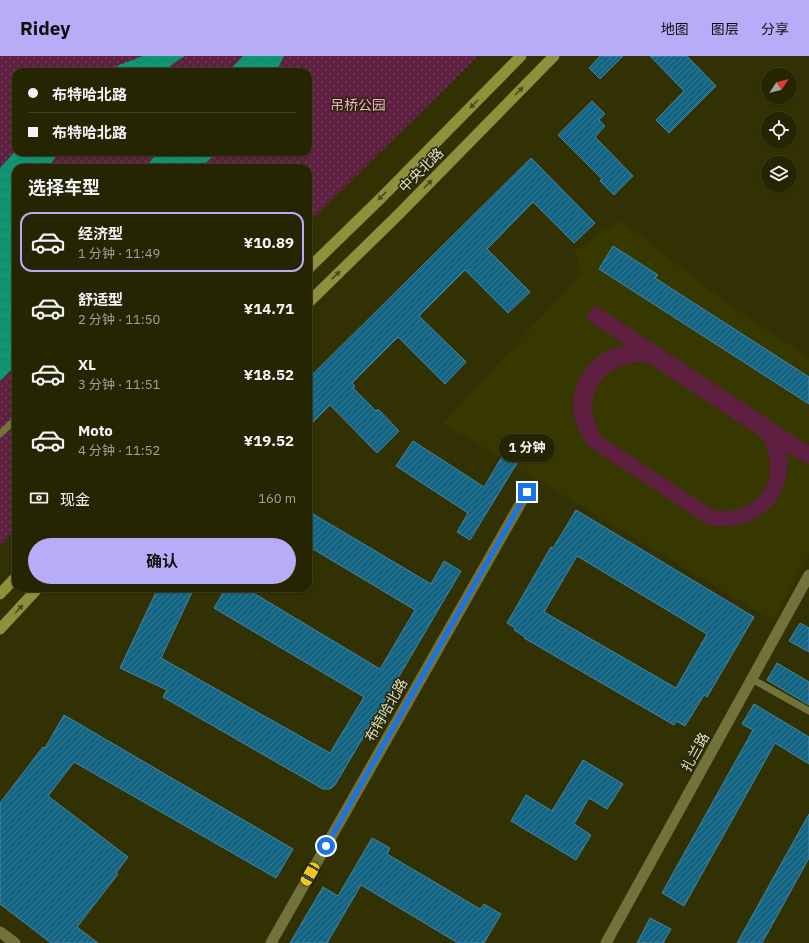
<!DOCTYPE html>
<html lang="zh">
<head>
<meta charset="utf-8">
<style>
  body { margin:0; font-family:"IBM Plex Sans","Noto Sans SC",sans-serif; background:#2d2d0c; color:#f1f3f6; height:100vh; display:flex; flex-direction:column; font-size:15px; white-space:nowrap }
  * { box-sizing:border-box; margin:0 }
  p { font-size:13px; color:#a3a599 }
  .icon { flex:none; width:22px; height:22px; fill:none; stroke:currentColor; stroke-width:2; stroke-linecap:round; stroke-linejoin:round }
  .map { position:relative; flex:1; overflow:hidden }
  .panel { position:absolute; left:12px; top:108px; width:300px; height:428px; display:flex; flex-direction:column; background:#252502; border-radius:12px; box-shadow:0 1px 3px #0004,0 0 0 1px #424224 }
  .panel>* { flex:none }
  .hud { position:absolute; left:12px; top:12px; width:300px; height:88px; border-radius:12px; box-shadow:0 1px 3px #0004,0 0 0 1px #424224; display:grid; align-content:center; height:88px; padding:0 16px; background:#252502 }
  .needle { width:26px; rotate:54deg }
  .buttons { position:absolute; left:761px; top:12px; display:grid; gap:8px }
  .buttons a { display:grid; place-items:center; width:36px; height:36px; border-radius:50%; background:#252502; box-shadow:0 1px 3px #0004,0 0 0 1px #424224; font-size:20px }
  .end { position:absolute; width:18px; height:18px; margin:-9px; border:5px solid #1a73e8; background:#fff; box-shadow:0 0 0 2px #fff }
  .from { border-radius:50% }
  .bubble { position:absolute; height:28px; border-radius:14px; background:#252502; box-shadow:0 1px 3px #0004,0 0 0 1px #424224; font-size:13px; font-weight:700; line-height:28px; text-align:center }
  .car { position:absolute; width:12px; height:24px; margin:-12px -6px; border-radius:5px; box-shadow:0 0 3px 1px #0007; background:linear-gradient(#f5c518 24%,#345 0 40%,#f5c518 0 76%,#345 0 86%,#f5c518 0) }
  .hud b { display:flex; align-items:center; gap:14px; height:38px; font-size:15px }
  .hud b+b { border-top:1px solid #424224 }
  .hud i { width:10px; height:10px; background:#f1f3f6 }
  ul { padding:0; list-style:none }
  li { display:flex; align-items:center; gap:12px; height:60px; margin:0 8px 6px; padding:0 8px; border:2px solid transparent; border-radius:12px }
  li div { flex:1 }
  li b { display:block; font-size:15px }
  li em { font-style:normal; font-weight:700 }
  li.on { border-color:#b6acf8 }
  li>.icon { width:36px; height:36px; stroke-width:1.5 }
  h2 { padding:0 16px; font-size:18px; line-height:48px }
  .pay { display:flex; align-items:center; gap:10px; height:44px; padding:0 16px; font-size:15px }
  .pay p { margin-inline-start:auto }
  .primary-button { display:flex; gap:8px; margin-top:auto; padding:8px 16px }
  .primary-button a { flex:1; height:46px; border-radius:24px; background:#b6acf8; color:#111; font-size:16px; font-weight:700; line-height:46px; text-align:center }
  header { display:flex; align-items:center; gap:24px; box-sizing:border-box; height:56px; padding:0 20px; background:#b6acf8; color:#111 }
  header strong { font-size:19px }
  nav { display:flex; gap:22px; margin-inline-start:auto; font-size:14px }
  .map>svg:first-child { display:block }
</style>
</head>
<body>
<header>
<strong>Ridey</strong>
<nav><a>地图</a><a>图层</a><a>分享</a></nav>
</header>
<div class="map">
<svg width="809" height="887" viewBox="0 0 809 887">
  <defs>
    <pattern id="park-dots" width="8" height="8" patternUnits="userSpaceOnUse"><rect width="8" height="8" fill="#5e1f41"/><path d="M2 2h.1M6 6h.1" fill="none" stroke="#753f5b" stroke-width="1.8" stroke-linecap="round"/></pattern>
    <pattern id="water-waves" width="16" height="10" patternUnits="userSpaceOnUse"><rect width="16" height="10" fill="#0e9675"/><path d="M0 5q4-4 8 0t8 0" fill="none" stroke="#1e7d64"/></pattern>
    <pattern id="building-hatch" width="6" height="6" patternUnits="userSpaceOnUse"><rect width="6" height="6" fill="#146584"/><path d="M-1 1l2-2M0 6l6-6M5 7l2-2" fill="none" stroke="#367b94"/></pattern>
  </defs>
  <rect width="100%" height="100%" fill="#313103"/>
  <polygon fill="#373700" points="620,164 729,249 809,301 809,498 773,565 443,367 581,218 575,194"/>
  <path fill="url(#park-dots)" fill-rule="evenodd" d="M0,0H478L308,167V112H16V473L0,490ZM16,16H308V96H16Z"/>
  <path fill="#5e1f41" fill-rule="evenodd" d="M595,249L809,390V409L787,396C792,445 757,477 708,469L588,390C584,384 580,378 577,371C566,343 579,310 605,296C612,292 619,291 626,289L586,263ZM640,306L650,308L761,381C785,420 759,462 713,454L602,381C579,345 599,309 640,306Z"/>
  <g fill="url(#water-waves)">
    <polygon points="143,0 185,0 161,16 108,16 119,9"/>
    <polygon points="243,0 284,0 276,16 228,16"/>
    <polygon points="16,94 16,96 59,96 48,112 16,112 16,309 0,325 0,112"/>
    <polygon points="158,96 218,96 200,112 145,112"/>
  </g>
  <g fill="url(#building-hatch)" stroke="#4685a2" fill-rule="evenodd">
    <polygon points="600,0 623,0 600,23 589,12"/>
    <polygon points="650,0 687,0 716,30 669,77 656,64 684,35"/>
    <polygon points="592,45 605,58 599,64 605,70 595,81 633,120 614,139 600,125 602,123 558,79"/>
    <polygon points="531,102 595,167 574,187 533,146 487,193 530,236 508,257 465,214 419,260 466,306 445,328 398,281 352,327 355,330 353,332 376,355 378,353 399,375 377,397 330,349 308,371 308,323"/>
    <polygon points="613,190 658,219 655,222 809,321 809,348 599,213"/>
    <polygon points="413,385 484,431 503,399 517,407 470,484 457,476 468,457 396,410"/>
    <path d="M576,454L754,561L707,641L704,639L685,670L676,665L674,669L524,582L525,581L514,574L515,572L507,567L551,491L553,492ZM577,500L707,578L676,632L544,556Z"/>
    <polygon points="308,455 431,528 444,505 461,515 335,729 330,733 323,733 163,641 167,634 120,612 158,532 194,532 161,602 330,697 364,641 214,552 226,532 245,532 380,613 415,554 308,490"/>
    <polygon points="800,567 809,572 809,596 789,585"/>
    <polygon points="777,607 809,626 809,649 767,624"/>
    <polygon points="754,648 809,681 809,708 775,687 684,850 662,837 753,674 742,668"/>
    <polygon points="64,659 293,793 276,822 74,706 48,740 128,801 116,817 118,818 77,871 98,887 51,887 0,848 0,747 43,691 45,692"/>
    <polygon points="583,704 623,728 607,753 589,742 574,768 591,779 576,804 511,765 526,739 552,755"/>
    <polygon points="809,758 809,802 762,887 737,887"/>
    <polygon points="372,782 390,792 387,798 480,853 484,848 501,858 484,887 458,887 361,829 327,887 290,887 323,831 338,840"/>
    <polygon points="650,862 671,873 663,887 637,887"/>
  </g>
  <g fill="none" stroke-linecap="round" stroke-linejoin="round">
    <g stroke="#72733a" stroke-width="7">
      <polyline points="0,378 16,363"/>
      <polyline points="752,623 809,655"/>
    </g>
    <g stroke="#72733a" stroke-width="11">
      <polyline points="0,876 15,887"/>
      <polyline points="271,887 527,436"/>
      <polyline points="606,887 809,519"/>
    </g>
    <g stroke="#8f903c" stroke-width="11">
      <polyline points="308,213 381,142 521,0"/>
      <polyline points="308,247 398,159 554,0"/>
      <polyline points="0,538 16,521"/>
      <polyline points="0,573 38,532"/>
    </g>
  </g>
  <defs><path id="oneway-solid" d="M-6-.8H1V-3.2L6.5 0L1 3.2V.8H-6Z"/></defs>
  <g fill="#4b4b1a">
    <use href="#oneway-solid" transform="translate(519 35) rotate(-45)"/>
    <use href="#oneway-solid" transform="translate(474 48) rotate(135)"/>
    <use href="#oneway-solid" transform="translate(428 128) rotate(-45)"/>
    <use href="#oneway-solid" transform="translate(382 140) rotate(135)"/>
    <use href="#oneway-solid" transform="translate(336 219) rotate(-44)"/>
    <use href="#oneway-solid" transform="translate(19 553) rotate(-48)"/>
  </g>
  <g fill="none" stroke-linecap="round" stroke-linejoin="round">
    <polyline stroke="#1a73e8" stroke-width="5" points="326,790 527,436"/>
  </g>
  <g text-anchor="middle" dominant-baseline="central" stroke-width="3" stroke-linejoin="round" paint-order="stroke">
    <g font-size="14" fill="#fcabd1" stroke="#262608">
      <text x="358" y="49">吊桥公园</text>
    </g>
    <g font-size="14" fill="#e0e2c5" stroke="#262608">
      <text transform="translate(421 114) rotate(-45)">中央北路</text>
      <text transform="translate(386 654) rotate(-60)">布特哈北路</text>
      <text transform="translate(695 696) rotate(-61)">扎兰路</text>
    </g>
  </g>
</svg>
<div class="buttons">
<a><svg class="needle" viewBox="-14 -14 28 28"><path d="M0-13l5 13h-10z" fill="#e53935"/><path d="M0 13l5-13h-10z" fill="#a3a599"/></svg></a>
<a><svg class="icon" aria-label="locate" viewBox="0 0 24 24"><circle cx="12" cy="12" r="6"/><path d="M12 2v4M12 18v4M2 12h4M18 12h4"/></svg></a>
<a><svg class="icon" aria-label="layers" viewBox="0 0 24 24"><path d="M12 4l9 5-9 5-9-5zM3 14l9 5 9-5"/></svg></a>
</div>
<i class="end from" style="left:326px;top:790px"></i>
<i class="end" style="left:527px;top:436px"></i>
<div class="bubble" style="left:499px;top:378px;width:56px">1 分钟</div>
<i class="car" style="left:310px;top:818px;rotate:210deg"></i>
<div class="hud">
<b><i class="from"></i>布特哈北路</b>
<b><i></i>布特哈北路</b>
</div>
<section class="panel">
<h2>选择车型</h2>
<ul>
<li class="on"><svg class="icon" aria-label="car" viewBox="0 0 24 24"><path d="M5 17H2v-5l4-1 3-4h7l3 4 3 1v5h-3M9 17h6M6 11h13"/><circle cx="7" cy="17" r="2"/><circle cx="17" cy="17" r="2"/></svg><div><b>经济型</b><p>1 分钟 · 11:49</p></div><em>¥10.89</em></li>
<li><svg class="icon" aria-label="car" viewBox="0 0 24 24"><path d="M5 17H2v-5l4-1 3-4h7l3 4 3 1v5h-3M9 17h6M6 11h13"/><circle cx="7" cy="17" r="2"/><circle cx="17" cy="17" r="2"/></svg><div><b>舒适型</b><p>2 分钟 · 11:50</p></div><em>¥14.71</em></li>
<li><svg class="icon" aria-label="car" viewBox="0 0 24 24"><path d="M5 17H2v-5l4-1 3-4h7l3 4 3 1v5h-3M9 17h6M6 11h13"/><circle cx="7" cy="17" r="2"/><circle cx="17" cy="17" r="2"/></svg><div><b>XL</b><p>3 分钟 · 11:51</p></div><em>¥18.52</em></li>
<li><svg class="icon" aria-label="car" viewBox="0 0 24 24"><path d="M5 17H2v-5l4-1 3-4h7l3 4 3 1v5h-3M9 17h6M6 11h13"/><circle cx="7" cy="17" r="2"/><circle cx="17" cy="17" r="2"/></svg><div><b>Moto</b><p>4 分钟 · 11:52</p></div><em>¥19.52</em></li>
</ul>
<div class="pay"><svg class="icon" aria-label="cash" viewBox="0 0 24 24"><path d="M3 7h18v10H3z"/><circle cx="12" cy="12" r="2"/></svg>现金<p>160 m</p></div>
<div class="primary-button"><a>确认</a></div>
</section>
</div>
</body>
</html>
